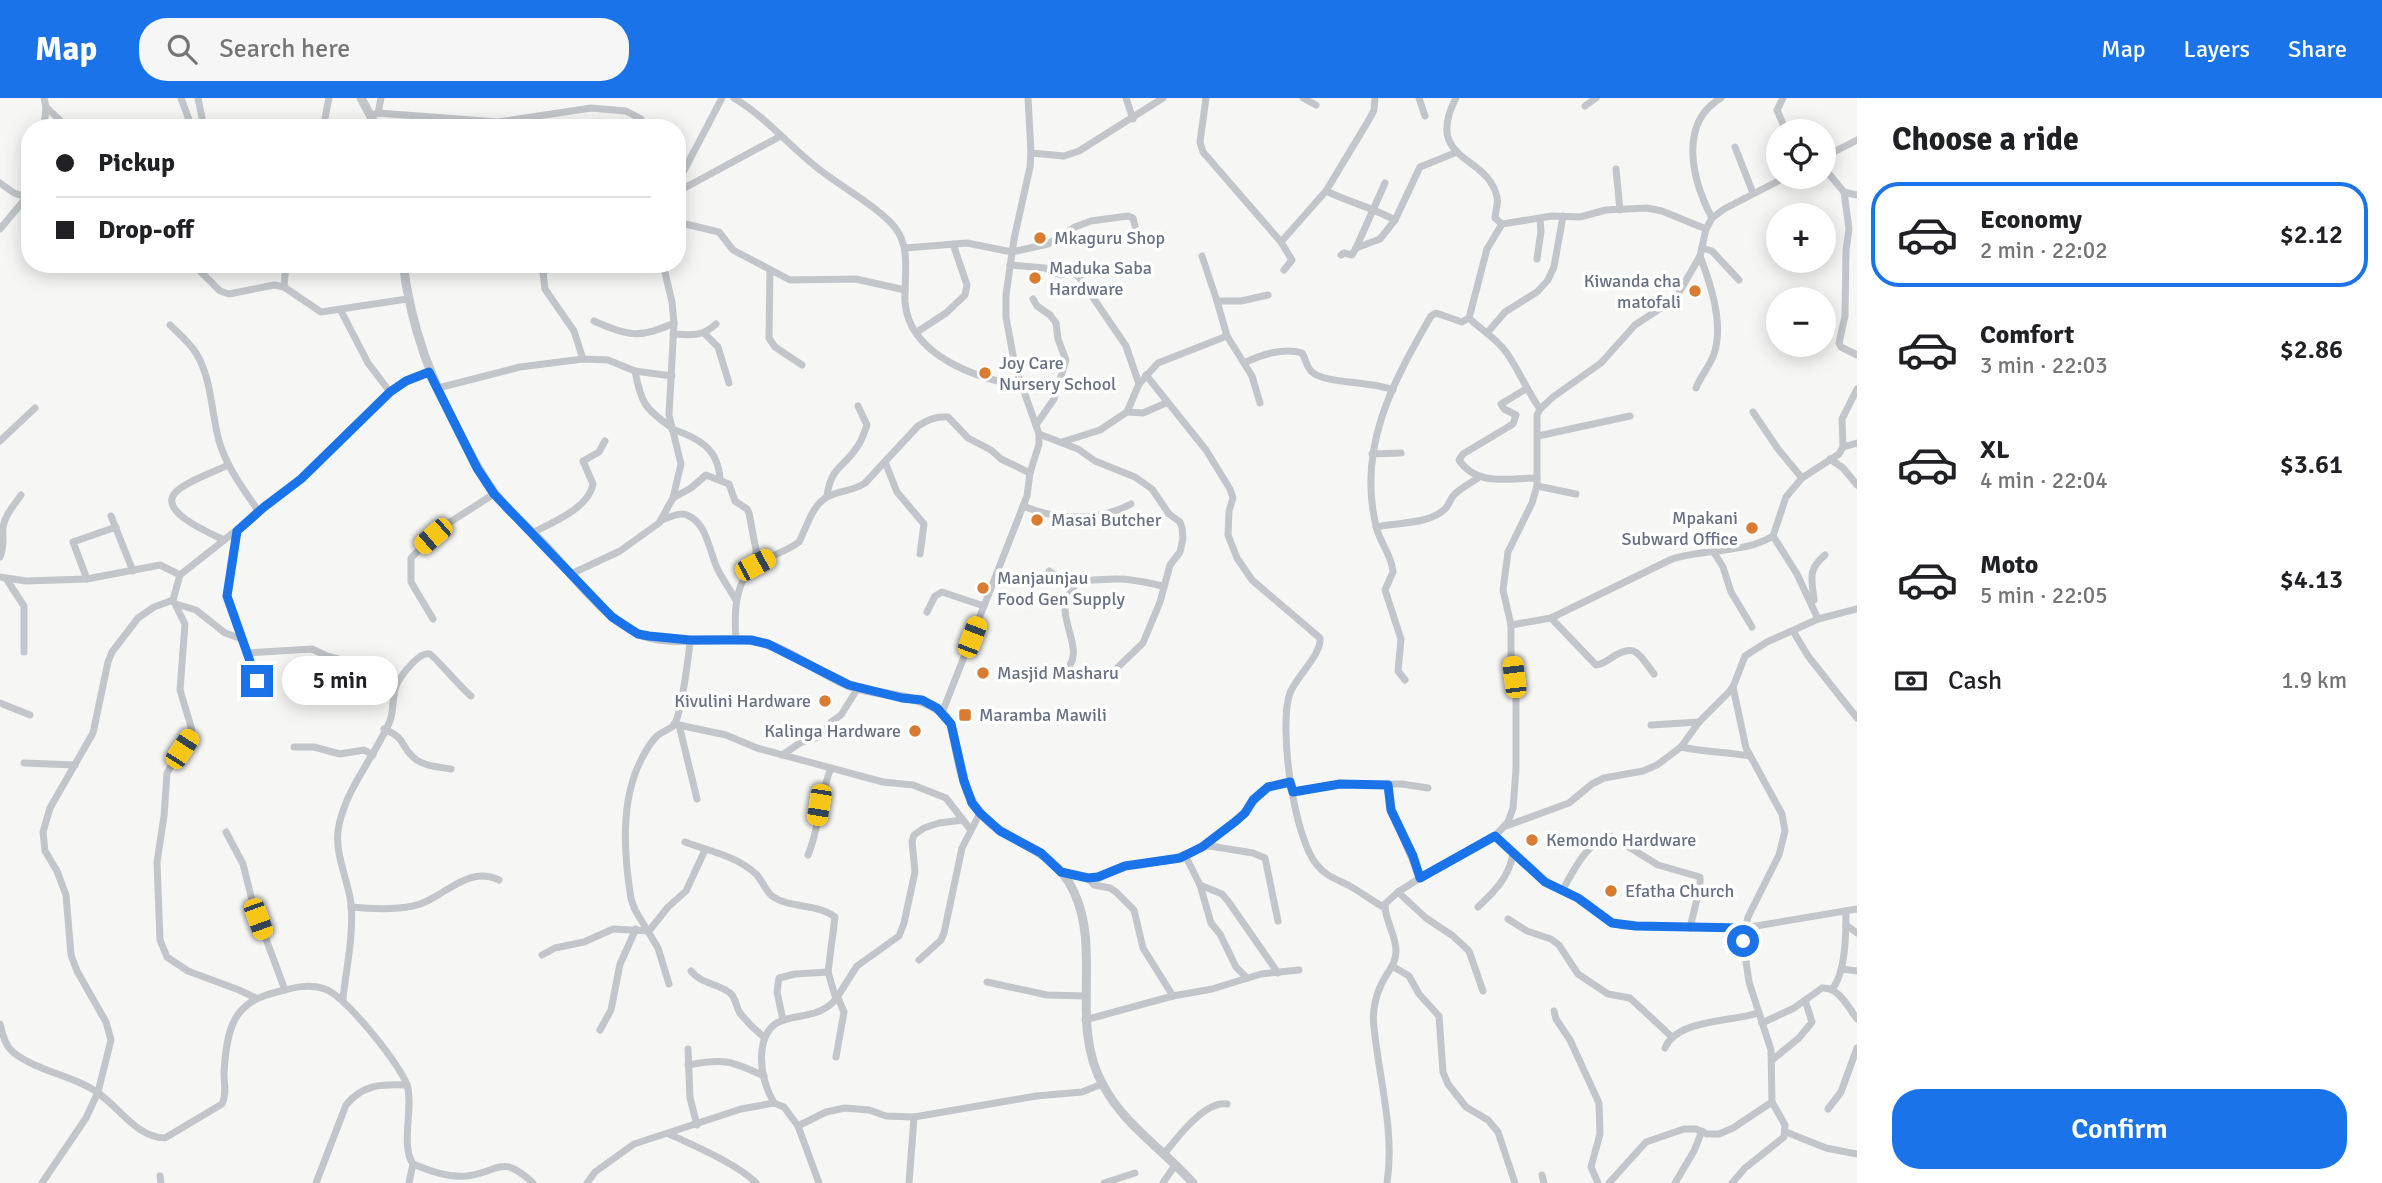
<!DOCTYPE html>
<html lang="en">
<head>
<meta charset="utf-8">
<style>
  body { margin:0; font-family:Signika,sans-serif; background:#f6f6f6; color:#202124; height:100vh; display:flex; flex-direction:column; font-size:26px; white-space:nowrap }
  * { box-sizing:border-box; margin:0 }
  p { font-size:23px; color:#757577 }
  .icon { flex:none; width:38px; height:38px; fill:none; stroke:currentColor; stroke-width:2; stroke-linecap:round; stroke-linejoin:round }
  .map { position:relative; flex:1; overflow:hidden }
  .drawer { display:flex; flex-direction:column; background:#fff; width:525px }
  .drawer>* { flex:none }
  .hud { position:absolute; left:21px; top:21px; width:665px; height:154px; border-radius:28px; box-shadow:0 4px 18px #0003; display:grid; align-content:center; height:154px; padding:0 35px; background:#fff }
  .fabs { position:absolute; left:1766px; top:21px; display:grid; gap:14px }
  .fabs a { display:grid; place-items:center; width:70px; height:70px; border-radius:50%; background:#fff; box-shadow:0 4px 18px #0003; font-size:35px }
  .end { position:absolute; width:32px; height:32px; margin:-16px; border:9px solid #1a73e8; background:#fff; box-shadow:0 0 0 4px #fff }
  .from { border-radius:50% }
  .bubble { position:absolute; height:49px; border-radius:24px; background:#fff; box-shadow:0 4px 18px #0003; font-size:23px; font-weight:600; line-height:49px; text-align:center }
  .car { position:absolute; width:21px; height:42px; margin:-21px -10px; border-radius:9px; box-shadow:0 0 5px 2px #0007; background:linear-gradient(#f5c518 24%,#345 0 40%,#f5c518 0 76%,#345 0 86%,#f5c518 0) }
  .hud b { display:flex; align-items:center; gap:24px; height:66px; font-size:26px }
  .hud b+b { border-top:2px solid #e0e0e0 }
  .hud i { width:18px; height:18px; background:#202124 }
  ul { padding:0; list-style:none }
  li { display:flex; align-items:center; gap:21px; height:105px; margin:0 14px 10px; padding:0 21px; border:4px solid transparent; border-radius:28px }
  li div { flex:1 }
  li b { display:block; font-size:26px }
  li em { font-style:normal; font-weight:600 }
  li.on { border-color:#1a73e8 }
  li>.icon { width:63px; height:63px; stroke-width:1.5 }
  h2 { padding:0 35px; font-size:32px; line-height:84px }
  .pay { display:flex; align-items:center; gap:18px; height:77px; padding:0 35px; font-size:26px }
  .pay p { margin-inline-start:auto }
  .button { display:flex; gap:14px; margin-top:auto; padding:14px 35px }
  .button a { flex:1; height:80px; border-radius:28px; background:#1a73e8; color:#fff; font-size:28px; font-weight:600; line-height:80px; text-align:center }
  header { display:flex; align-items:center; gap:42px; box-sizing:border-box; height:98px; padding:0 35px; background:#1a73e8; color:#fff }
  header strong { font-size:33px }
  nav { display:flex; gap:38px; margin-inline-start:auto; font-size:24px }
  .search { width:490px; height:63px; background:#f6f6f6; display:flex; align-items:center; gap:18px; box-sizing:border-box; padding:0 24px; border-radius:28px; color:#757577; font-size:26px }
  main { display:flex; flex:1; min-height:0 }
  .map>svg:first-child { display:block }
</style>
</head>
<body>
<header>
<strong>Map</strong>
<div class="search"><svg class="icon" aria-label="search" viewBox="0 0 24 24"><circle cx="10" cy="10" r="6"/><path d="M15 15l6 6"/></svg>Search here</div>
<nav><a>Map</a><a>Layers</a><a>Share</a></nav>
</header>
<main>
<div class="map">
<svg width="1857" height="1085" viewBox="0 0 1857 1085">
  <rect width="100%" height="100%" fill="#f6f7f4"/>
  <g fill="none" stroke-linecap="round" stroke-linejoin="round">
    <g stroke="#c2c5c9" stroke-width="7">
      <polyline points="44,0 46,9 44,30"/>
      <polyline points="181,0 192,30"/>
      <polyline points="198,0 204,30"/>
      <path d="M734,0C766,19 791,50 820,72C839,87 884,113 896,131C911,151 904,180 905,204C909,258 978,281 1022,288"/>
      <polyline points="1126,0 1133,21"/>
      <polyline points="1206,0 1200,44 1203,54 1281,144 1292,162 1284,172"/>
      <polyline points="1303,0 1316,7"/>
      <polyline points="1419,0 1425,18"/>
      <path d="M1456,0C1423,64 1488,56 1497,99C1499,105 1495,113 1495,120L1502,126L1487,151L1469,220C1481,232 1496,240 1506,254C1519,272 1527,293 1540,311"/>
      <polyline points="1783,0 1777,12 1786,33"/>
      <polyline points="1585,8 1596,0"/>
      <polyline points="46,9 68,30"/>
      <polyline points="378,15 381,0"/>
      <polyline points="371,17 378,15 498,24 591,10 626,13 641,21 646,30"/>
      <polyline points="323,30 329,0"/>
      <polyline points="1735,49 1753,95"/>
      <polyline points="1031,55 1064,58 1079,53 1163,0"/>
      <polyline points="1824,59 1857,42"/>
      <polyline points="1824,70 1844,94 1849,131 1846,152 1845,218 1839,245 1841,249 1857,257"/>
      <polyline points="1616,71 1620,112"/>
      <polyline points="0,85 14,95 29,100"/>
      <polyline points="677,86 722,0"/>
      <path d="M1326,93C1349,104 1373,110 1395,122"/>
      <polyline points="677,94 779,39"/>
      <polyline points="1844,94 1857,97"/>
      <path d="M1712,120C1693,84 1677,26 1721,0"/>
      <polyline points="677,124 719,134 733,152 790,182 856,181 905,192"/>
      <polyline points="1502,126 1552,118 1580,119 1606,112 1647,110 1662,113 1706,131"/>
      <polyline points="0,131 30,95"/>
      <polyline points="1281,144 1326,93 1370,20 1374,12 1375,0"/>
      <polyline points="905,150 967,145 1012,154 1048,146 1075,129 1091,123 1128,118 1133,120 1135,128"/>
      <polyline points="1356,150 1385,85"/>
      <polyline points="1702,150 1712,153 1739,182"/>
      <polyline points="1341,157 1344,155 1352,157 1356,150 1380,141 1395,122 1420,69 1457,54"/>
      <polyline points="1202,158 1217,203"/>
      <polyline points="1537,161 1541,133 1540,121"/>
      <polyline points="193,166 220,193 229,196 274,187 284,189 321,214 407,201"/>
      <polyline points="561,166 547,171 543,175 545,191 574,233 583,261"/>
      <polyline points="1010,167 1045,170 1061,177 1071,174 1079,179 1126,248 1139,286"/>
      <polyline points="770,172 769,240 775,249 802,267"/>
      <polyline points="284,189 286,166"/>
      <polyline points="1033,201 1037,208 1050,217 1056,225 1058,241 1066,262 1054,301 1036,327"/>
      <polyline points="341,213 368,265 390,294"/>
      <path d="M594,223C627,238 640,241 674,225"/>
      <path d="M170,227C179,236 189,244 196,255C212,281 211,314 219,343C227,370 244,392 259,414"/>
      <polyline points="917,234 946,215 965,197 967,187 953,146"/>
      <polyline points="704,235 718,249 729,285"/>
      <polyline points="1487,235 1505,214 1537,194 1548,182 1554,169 1563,118"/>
      <path d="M673,236C691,237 702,239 716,226"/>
      <path d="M1244,265C1260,257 1284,249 1302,255C1306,261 1306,269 1312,274C1325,286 1373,283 1393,292"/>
      <path d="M635,273C641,305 645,311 671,329"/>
      <path d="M1146,277L1206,352L1230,391L1233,400L1229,413L1228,437L1237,460L1252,482L1320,540C1322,556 1296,579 1290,595C1278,628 1294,741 1317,767C1326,778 1336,781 1348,787C1361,794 1372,803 1385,810"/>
      <polyline points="438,290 520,269 583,261 608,262 635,273 672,278"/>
      <path d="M1696,290C1701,277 1710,268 1714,256C1724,226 1711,187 1700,158"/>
      <path d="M1526,291L1501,306L1504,311L1516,317L1513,326L1463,356L1459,362C1477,389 1509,380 1537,380"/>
      <polyline points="1260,305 1252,278 1227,238 1217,203 1241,203 1268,197"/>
      <polyline points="1127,314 1143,315 1166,305"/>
      <polyline points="1753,314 1778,351 1802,380"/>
      <path d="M672,331C699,340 719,351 720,382"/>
      <polyline points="1039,336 1078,351 1095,363 1135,379 1152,391 1169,416 1180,424 1182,430 1183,440 1180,454 1170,467 1160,504 1143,545 1118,569"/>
      <polyline points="1538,338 1630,318"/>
      <polyline points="0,343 35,310"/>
      <polyline points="1062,344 1100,332 1127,314 1139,286 1158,265 1227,238"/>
      <polyline points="1843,349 1857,345"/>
      <polyline points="1372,356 1401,355"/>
      <polyline points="1830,361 1843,370 1857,387"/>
      <polyline points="885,364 897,394 924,426 920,456"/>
      <polyline points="1537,388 1576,396"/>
      <path d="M827,398C831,368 843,371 857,349C862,343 864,335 867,327L858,308"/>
      <polyline points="673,400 691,390 706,377 729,386 735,403 747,411 749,415 756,452 755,467"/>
      <path d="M1023,408C1056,422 1098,424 1131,406"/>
      <polyline points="111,418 133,473"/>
      <path d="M662,422C671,419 680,413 689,418C707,426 710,456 718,472C723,482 730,491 735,501"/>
      <path d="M1376,429C1398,424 1429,427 1446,410C1450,405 1450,400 1455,396C1462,389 1471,385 1478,380"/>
      <polyline points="237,433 227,498 255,577 258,588 255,598"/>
      <path d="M532,435C552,425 589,410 593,386L583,363L599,354L605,343"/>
      <polyline points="1773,438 1797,476 1818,521"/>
      <path d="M224,442C212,436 158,414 175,395C184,384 215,374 228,367"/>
      <polyline points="1713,453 1723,469 1731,494 1752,529"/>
      <path d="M0,459C5,448 2,440 3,429C5,417 14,407 21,397"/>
      <path d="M1049,473C1070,489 1095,480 1119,481C1133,481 1148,485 1163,488"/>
      <polyline points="571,476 620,453 659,425 673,400 681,366 669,317 674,225 672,204 663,166"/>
      <polyline points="0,479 26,483 87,481 160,467 180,477"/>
      <polyline points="87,481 73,444 116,429"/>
      <polyline points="7,482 24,508 24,554"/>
      <polyline points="173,502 185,526 180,592 192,632 167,675 164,718 157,764 160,842 167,859 188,873 239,892 256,900"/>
      <path d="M1814,502C1812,481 1807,472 1825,457"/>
      <polyline points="176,506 196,512 225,535 242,541"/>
      <polyline points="927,514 935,498 942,494 984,508"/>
      <path d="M1551,520L1596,567C1603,566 1605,564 1611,560C1636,543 1639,557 1654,576"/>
      <polyline points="433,521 411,484 411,460 444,428 494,396"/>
      <path d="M1511,527L1551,520L1672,461C1705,450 1744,456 1773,438L1786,399L1802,380L1839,356L1843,349L1842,321L1857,291"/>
      <polyline points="1793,533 1808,558 1857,620"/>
      <path d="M736,541C734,516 734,480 759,465C772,457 787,453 799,444C807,429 812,406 829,398C841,392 854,393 865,385L918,328C928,322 936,318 948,319L968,340L991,352L1001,361L1030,375"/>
      <polyline points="247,555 312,551 327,558 379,572 399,582"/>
      <path d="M1061,577C1087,558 1064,533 1065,509C1066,500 1072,491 1077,484"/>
      <path d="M1405,582L1398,573L1401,541L1385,492L1393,474L1392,468C1389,454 1379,442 1376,428C1357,349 1393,284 1431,218L1436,215L1462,224L1469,220"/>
      <polyline points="0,605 30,617"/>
      <polyline points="942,615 1027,398 1030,375 1039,346 1039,336 1015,268 1006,219 1006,197 1014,141 1030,69 1031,55 1028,0"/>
      <polyline points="674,626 726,637 757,650 883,684 913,687 946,700 970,731"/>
      <polyline points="679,627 697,701"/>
      <polyline points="1651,627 1699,624"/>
      <path d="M384,631C407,641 399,646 413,659C422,668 439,669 451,671"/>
      <polyline points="294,649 314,649 340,656 364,652 373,657"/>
      <path d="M1681,649C1704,654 1727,654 1750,658"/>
      <polyline points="782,657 800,645 822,638 831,624 841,617 858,590"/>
      <polyline points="24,665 75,667"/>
      <polyline points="1388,687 1391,712 1420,780"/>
      <polyline points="1293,694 1340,686 1402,686 1428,690"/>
      <polyline points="1506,728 1569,705 1592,686 1604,680 1643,673 1657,667 1681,649 1699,624 1728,595 1733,589 1745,558 1767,544 1818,521 1857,511"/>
      <polyline points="226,734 243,766 253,806 285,892"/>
      <polyline points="1495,738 1545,784 1578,800 1613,825 1622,828 1744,830 1857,811"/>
      <path d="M685,744C709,753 737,758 756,776C762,782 765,792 772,798C790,811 817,805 835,819L828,874L836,901C811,931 768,904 762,952C760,970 765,989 774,1005"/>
      <polyline points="1203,748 1245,715 1260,696 1268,689 1290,684"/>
      <path d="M808,757C820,729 819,699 831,670"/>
      <polyline points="1185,757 1200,787 1222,796 1228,803 1278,875"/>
      <polyline points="1061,774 1088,780 1098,779 1125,768 1170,762 1202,749 1210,748 1253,755 1265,760 1278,823"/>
      <polyline points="1088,780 1094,787 1110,790 1116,794 1134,812 1143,850 1173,898"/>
      <polyline points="1200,787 1211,825 1220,836 1236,869 1247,880"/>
      <path d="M1562,793C1573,774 1587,742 1611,738L1658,767L1700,779C1702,786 1692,819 1690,830"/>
      <polyline points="1398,794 1426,820 1453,838 1469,853 1483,893"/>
      <path d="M351,809C371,811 393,812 413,808C443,802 466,766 499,782"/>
      <path d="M1478,809C1495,793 1509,779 1513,756"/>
      <polyline points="1508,821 1527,833 1551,841 1559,847 1578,876 1608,896 1630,900 1672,939"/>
      <polyline points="1846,827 1857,835"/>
      <polyline points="542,857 555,850 584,844 613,831 649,833 668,809 686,793 705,752"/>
      <polyline points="919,862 941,842 944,835 962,750 980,715"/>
      <polyline points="1392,868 1409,878 1419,896 1439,918 1443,974 1448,986 1466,1009 1488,1022 1498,1034 1515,1085"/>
      <polyline points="1842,871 1857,873"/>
      <path d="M691,873C701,886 717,885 730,895C737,901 735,908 740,915C747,924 755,932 764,939"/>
      <polyline points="987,884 1047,897 1085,898"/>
      <path d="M669,886L658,850L635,812L631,801C624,757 620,703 641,662C645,654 650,645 656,639C661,634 669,632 674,627C681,618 689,556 690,542"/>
      <path d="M1832,891C1846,875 1846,834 1846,813"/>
      <path d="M343,901C346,871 354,837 351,806C348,780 333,754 339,727C347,689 375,658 390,623C395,609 391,594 399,582C404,574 420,553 430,556C433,557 463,592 471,598"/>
      <polyline points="836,901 857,868 899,838 904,825 915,774 912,743 914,737 924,730 939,725 963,722"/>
      <polyline points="1554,913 1556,921 1570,942 1599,1005 1600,1036 1591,1069 1598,1085"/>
      <polyline points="783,922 777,894 779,880 795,876 828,874"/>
      <polyline points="1085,922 1173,898 1212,891 1261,876 1299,872"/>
      <path d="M1762,925L1794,910L1822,890C1839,889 1848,909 1857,921"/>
      <path d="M0,926C3,937 5,948 14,955C39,974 75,978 98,995C120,1010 136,1039 165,1040L222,1006C227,996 224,986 224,975C225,957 227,933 237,918C247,903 261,898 277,894C292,890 309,885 325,891C345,898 400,966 407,987C414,1009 400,1047 413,1066C430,1073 449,1080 467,1078C501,1073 502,1056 533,1085"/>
      <polyline points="600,932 611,912 620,866 636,831"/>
      <path d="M1665,950C1677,921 1731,924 1758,915"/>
      <polyline points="688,951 690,1000 697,1027"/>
      <polyline points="836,959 844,914 838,900"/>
      <polyline points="1772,962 1799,940 1812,924 1805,902"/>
      <path d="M688,967C724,960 732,963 764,978"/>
      <polyline points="1828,1011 1841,994 1857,950"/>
      <polyline points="798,1028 826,1014 845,1010 869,1012 886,1018 914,1019 1036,998 1082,994 1102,986"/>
      <polyline points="1786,1034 1826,1050 1857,1056"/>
      <path d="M669,1036C693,1047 739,1067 756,1085"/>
      <path d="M1164,1056C1177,1040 1205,1002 1227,1006"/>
      <polyline points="1542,1077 1544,1085"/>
      <polyline points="160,1078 161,1085"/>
      <polyline points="42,1085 86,1020 98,994 111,942 106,924 77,873 71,857 66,797 57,773 45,753 43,734 50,710 93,635 108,564 112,554 138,520 154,509 173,502 180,477 301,381 390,294 406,283 429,274"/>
      <path d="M316,1085L346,1007C363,986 382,986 407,987"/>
      <polyline points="409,1085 413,1066"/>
      <polyline points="587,1085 595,1074 634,1046 741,1011 774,1005 784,1009 798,1028 819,1085"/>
      <polyline points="909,1085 914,1019"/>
      <polyline points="1104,1085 1135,1075"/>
      <polyline points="1163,1085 1175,1067"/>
      <path d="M1387,1085C1395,1033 1379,981 1374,929C1372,916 1375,899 1381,887C1386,875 1396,867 1396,853C1396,836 1384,821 1385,806L1398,794L1420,780L1495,738L1508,724L1513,710L1516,672V597L1511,560V527L1503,492L1508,454L1532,405L1537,388V317L1540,311L1553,299L1601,265L1635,227L1676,200L1700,158L1706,131L1712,120L1724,111L1786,79"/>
      <polyline points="1609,1085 1646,1044 1684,1031 1696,1031 1707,1036 1719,1036 1733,1030 1772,1004 1771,952 1749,884 1743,843 1748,819 1779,757 1785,733 1782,716 1746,650 1733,589"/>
      <polyline points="1675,1085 1694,1053 1702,1033"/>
      <polyline points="1732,1085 1745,1070 1784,1039 1785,1027 1772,1004"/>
    </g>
    <g stroke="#c2c5c9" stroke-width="9">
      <polyline points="361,0 377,30"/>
      <path d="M403,166C412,233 430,278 461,338C474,363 487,388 507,410C522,425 538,439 552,455C577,482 603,518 637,535C668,550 720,537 754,543C789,549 817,575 850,588C883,600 931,593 951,626C958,654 960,689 978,712C1005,747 1052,746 1074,794C1102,854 1069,926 1103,987C1124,1027 1164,1052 1193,1085"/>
    </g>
  </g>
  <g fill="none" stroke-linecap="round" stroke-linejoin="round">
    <polyline stroke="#1a73e8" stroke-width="9" points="257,583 227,498 237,433 264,409 301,381 390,294 406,283 429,274 477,370 494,396 612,519 638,536 649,538 690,542 751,542 768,546 849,587 902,600 922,602 937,610 951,626 964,683 972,705 980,715 1000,733 1041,755 1061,774 1088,780 1098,779 1125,768 1180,760 1202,749 1236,723 1245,715 1253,702 1268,689 1290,684 1293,694 1340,686 1388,687 1391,712 1413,758 1420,780 1495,738 1545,784 1578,800 1612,825 1636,828 1744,830 1743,843"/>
  </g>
  <g fill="#d97c31" stroke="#fff" stroke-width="2.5">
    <circle cx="1040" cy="140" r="7"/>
    <circle cx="1035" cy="180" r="7"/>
    <circle cx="1695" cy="193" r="7"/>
    <circle cx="985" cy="275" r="7"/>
    <circle cx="1037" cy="422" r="7"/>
    <circle cx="1752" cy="430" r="7"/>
    <circle cx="983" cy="490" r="7"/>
    <circle cx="983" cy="575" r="7"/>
    <circle cx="825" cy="603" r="7"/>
    <rect x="958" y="610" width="14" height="14" rx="3.5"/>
    <circle cx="915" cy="633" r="7"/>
    <circle cx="1532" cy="742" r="7"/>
    <circle cx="1611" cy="793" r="7"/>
  </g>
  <g text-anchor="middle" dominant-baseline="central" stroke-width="7" stroke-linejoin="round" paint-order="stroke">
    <g font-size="18" fill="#677183" stroke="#fff" text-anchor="start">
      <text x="1054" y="140">Mkaguru Shop</text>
      <text x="1049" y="170">Maduka Saba<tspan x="1049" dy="21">Hardware</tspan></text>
      <text x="1681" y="183" text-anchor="end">Kiwanda cha<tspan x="1681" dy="21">matofali</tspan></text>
      <text x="999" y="265">Joy Care<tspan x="999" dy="21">Nursery School</tspan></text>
      <text x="1738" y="420" text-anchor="end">Mpakani<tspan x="1738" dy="21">Subward Office</tspan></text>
      <text x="1051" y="422">Masai Butcher</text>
      <text x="997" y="480">Manjaunjau<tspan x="997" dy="21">Food Gen Supply</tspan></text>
      <text x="997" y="575">Masjid Masharu</text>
      <text x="811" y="603" text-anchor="end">Kivulini Hardware</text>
      <text x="979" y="617">Maramba Mawili</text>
      <text x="901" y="633" text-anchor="end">Kalinga Hardware</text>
      <text x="1546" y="742">Kemondo Hardware</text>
      <text x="1625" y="793">Efatha Church</text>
    </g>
  </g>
</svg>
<div class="fabs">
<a><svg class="icon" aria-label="locate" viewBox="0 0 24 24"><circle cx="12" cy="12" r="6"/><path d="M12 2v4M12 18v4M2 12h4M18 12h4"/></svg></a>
<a>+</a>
<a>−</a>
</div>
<i class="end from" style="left:1743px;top:843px"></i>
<i class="end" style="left:257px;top:583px"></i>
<div class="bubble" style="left:282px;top:558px;width:116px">5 min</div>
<i class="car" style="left:433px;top:438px;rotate:229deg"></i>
<i class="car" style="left:755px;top:467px;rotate:62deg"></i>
<i class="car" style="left:972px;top:539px;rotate:21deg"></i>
<i class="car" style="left:1514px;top:579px;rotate:353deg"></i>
<i class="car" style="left:182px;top:651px;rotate:33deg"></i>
<i class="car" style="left:819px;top:707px;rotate:189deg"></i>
<i class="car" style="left:258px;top:821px;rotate:160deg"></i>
<div class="hud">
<b><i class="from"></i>Pickup</b>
<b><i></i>Drop-off</b>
</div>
</div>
<section class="drawer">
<h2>Choose a ride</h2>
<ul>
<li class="on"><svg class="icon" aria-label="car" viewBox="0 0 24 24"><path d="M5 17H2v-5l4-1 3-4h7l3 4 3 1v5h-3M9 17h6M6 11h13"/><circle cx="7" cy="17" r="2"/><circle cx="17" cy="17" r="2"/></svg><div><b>Economy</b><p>2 min · 22:02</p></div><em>$2.12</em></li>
<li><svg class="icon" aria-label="car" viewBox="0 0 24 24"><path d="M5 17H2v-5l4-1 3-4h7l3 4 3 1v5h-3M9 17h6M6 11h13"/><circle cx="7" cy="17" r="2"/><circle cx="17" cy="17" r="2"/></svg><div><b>Comfort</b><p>3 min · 22:03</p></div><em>$2.86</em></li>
<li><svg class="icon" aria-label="car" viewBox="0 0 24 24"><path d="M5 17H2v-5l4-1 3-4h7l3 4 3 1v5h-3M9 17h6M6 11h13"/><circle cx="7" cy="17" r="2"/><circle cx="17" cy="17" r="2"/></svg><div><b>XL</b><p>4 min · 22:04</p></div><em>$3.61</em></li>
<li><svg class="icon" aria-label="car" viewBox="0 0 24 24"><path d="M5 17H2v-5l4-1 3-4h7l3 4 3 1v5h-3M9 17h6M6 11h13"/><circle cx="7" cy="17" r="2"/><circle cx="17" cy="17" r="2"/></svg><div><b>Moto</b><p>5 min · 22:05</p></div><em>$4.13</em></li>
</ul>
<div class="pay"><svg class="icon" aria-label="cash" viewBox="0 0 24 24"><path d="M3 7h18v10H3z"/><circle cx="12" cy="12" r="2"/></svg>Cash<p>1.9 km</p></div>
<div class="button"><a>Confirm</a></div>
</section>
</main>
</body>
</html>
